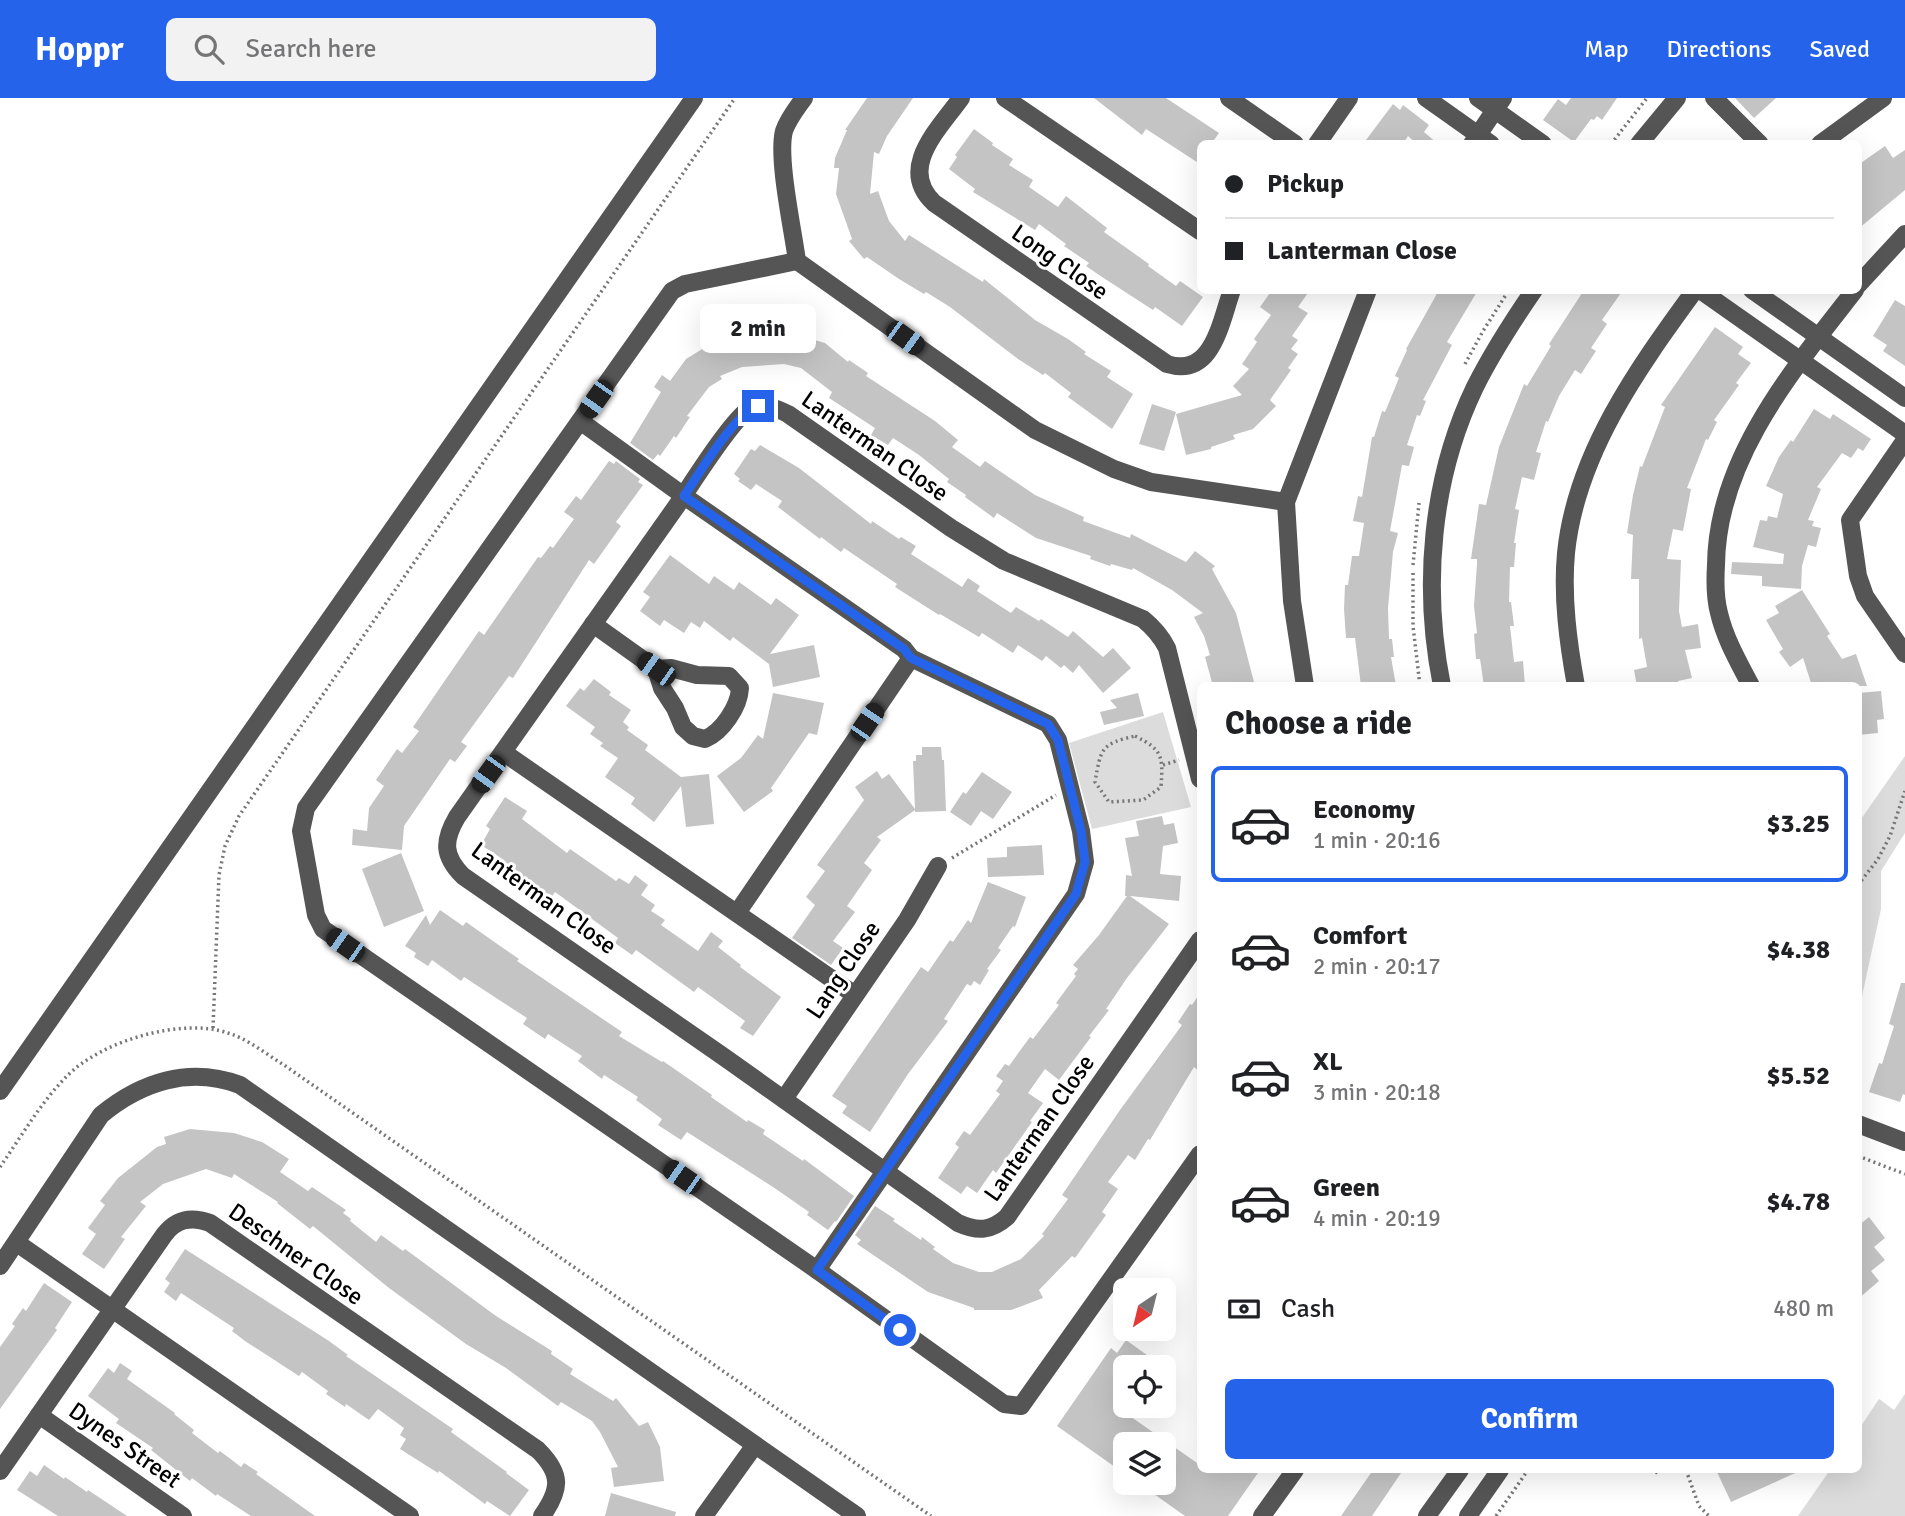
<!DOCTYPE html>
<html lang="en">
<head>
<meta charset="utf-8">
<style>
  body { margin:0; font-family:Signika,sans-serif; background:#f2f2f2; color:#202124; height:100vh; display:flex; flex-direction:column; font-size:26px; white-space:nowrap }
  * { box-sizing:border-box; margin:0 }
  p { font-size:23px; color:#757577 }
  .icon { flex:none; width:38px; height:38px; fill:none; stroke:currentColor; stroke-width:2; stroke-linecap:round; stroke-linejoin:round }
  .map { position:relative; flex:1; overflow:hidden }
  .sheet { position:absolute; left:1197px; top:584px; width:665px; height:791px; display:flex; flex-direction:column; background:#fff; border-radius:10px; box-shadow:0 7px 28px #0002 }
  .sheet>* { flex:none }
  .banner { position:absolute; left:1197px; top:42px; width:665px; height:154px; border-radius:10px; box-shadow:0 7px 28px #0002; display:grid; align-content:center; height:154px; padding:0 28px; background:#fff }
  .needle { width:46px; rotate:215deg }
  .fabs { position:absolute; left:1113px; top:1180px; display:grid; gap:14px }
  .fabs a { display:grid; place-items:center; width:63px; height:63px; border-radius:10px; background:#fff; box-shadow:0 7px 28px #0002; font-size:35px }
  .end { position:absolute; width:32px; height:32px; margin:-16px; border:9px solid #2563eb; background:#fff; box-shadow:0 0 0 4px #fff }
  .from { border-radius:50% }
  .bubble { position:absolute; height:49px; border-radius:10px; background:#fff; box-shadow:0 7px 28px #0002; font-size:23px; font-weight:700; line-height:49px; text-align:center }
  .car { position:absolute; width:21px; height:42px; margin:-21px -10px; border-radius:9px; box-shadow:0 0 5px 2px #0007; background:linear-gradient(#222 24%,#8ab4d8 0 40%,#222 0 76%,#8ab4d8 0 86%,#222 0) }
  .banner b { display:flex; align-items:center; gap:24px; height:66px; font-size:26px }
  .banner b+b { border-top:2px solid #e0e0e0 }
  .banner i { width:18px; height:18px; background:#202124 }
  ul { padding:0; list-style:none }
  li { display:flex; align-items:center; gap:21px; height:116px; margin:0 14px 10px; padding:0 14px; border:4px solid transparent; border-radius:10px }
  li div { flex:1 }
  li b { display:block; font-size:26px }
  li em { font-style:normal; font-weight:700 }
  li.selected { border-color:#2563eb }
  li>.icon { width:63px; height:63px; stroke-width:1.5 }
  h2 { padding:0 28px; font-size:32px; line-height:84px }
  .pay { display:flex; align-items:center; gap:18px; height:77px; padding:0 28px; font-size:26px }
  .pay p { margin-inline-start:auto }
  .primary-button { display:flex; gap:14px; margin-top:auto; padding:14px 28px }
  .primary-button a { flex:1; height:80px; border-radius:10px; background:#2563eb; color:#fff; font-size:28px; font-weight:700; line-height:80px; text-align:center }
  header { display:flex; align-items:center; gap:42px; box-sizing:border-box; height:98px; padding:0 35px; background:#2563eb; color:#fff }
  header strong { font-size:33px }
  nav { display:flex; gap:38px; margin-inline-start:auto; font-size:24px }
  .search { width:490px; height:63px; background:#f2f2f2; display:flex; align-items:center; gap:18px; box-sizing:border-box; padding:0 24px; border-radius:10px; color:#757577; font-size:26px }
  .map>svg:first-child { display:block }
</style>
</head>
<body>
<header>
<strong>Hoppr</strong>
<div class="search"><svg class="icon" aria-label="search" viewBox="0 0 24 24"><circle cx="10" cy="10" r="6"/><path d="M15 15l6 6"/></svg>Search here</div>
<nav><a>Map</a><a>Directions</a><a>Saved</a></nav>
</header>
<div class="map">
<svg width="1905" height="1418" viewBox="0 0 1905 1418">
  <rect width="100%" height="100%" fill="#fff"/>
  <g fill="#dcdcdc">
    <polygon points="1163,614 1191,709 1092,731 1069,645"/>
    <polygon points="1905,658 1905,735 1881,773 1881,811 1859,912 1859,724"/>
    <polygon points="1905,1296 1905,1418 1798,1418 1830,1372 1858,1372 1859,1331 1879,1301 1894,1312"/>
  </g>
  <g fill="#c4c4c4">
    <polygon points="867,0 913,0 887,38 879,56 874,54 870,96 878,93 889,123 905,143 909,137 983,184 984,181 1035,222 1068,241 1086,254 1084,256 1111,273 1107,279 1133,296 1112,331 1068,299 1071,295 1045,275 1043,277 1018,261 950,209 926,194 924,196 899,181 867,159 864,161 849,143 852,141 836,96 839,70 834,70 835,60 847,32 845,32"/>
    <polygon points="1094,0 1166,0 1219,35 1211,46 1200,46 1200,66 1146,31 1142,37"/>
    <polygon points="1571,0 1617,0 1602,22 1597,18 1594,22 1591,21 1574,44 1543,22 1558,1 1566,7"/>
    <polygon points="1735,0 1776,0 1754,20"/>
    <polygon points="1393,6 1400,12 1403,7 1429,27 1424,34 1438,46 1417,46 1408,38 1403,46 1363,46"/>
    <polygon points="974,31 993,45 992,47 1013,61 1009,67 1033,82 1029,89 1058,109 1066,98 1107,130 1104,134 1149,166 1148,168 1176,188 1180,183 1203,199 1182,228 1155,209 1153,212 1099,177 1086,168 1089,165 1064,148 1066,146 1039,126 1035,132 973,94 975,91 949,71 957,59 955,57"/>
    <polygon points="1885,48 1893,60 1905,52 1905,92 1858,131 1858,67"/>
    <polygon points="1272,192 1310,192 1298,209 1308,215 1292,238 1298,242 1291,251 1298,256 1288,270 1291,272 1270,302 1276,308 1253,331 1233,337 1235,341 1211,349 1211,351 1186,357 1176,316 1242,297 1233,288 1249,271 1242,266 1257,244 1254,241 1271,217 1260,209"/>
    <polygon points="1439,192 1478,192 1447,244 1452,247 1423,302 1426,303 1420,318 1417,317 1407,347 1414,349 1409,368 1402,367 1390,433 1398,435 1393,454 1388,510 1389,541 1392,541 1394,559 1391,559 1396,588 1361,588 1355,540 1346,540 1344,511 1345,487 1348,487 1352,458 1359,458 1364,425 1353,423 1358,398 1362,399 1372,339 1374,339 1382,313 1385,314 1399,280 1395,278 1407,252 1406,251"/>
    <polygon points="1584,192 1623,192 1602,222 1607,226 1591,250 1596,253 1581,276 1575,272 1559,298 1548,324 1546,323 1536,354 1541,355 1534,382 1522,379 1515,411 1519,412 1514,445 1516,445 1514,469 1510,469 1509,504 1511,504 1514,528 1510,528 1514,564 1523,563 1525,588 1484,588 1480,561 1476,561 1474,536 1477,535 1474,508 1477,466 1477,461 1471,461 1479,406 1486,407 1499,349 1524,286 1527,288 1551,248 1549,246"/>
    <polygon points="1895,202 1905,208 1905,268 1883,253 1887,247 1873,238"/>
    <polygon points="776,223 776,231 825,245 848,264 849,262 868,275 866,278 935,323 958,342 952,349 980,369 985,363 1035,397 1084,419 1083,423 1130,440 1131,436 1186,464 1195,453 1215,468 1212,471 1236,515 1255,588 1213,588 1205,559 1210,557 1204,538 1194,519 1203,515 1172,492 1133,470 1132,472 1111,466 1110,468 1090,461 1091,458 1036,440 997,415 994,420 965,399 966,397 947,384 949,381 919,357 893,340 888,347 871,337 875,330 829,300 832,294 801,270 784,266 742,269 720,278 722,281 709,289 687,318 690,319 676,340 674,338 660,358 658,356 653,362 630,345 661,294 654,289 662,277 670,283 686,261 712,245 709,238 727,231 759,229 758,224"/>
    <polygon points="1715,229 1743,249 1738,256 1751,265 1736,285 1739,287 1714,322 1717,324 1708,342 1706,341 1687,390 1691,391 1683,433 1673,431 1667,461 1681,462 1679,513 1682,529 1698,526 1701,550 1685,552 1692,580 1678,583 1680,588 1637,588 1634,572 1647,569 1642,540 1639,541 1639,481 1631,481 1633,437 1627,435 1633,397 1640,368 1642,369 1665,309 1661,307"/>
    <polygon points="1152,306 1176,314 1164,353 1139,346"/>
    <polygon points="1814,311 1830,321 1833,316 1871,341 1863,353 1858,350 1851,360 1842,355 1817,389 1821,391 1808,422 1814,423 1812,428 1821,430 1816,449 1808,447 1802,468 1801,491 1762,488 1762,478 1731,476 1732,464 1783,466 1784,456 1753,449 1760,422 1767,423 1768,418 1777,420 1783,396 1766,388 1779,359 1791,342 1793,344"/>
    <polygon points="760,347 799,370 871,426 872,423 899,441 901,439 916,448 911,456 962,489 968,480 980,488 977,493 1011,515 1016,509 1039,523 1041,521 1068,539 1073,533 1103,559 1113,550 1131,570 1103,595 1079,567 1073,575 1064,567 1061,570 1046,558 1042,563 1018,547 1013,555 982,535 979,539 940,516 939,517 895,489 897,486 844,450 841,454 821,439 820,441 778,409 782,403 756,386 751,392 738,383 740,381 734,376 751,351 755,353"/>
    <polygon points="609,363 614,366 616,363 640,381 638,384 643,387 616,424 621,428 594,466 589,462 513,580 509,578 461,644 467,648 455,664 450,661 426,696 404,728 402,752 352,747 353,731 367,733 369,710 384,688 376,682 397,651 402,655 419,633 413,629 479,533 484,537 538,459 541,460 550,448 553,450 574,421 564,414 576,398 581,402"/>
    <polygon points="670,457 709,486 714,478 734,492 739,484 771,507 776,500 799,517 770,556 814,547 820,579 773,589 769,566 733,539 730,543 704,523 700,530 691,524 684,535 664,522 660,528 640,513 650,499 643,494"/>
    <polygon points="1802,492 1830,536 1827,538 1842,561 1856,556 1867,588 1812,588 1803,560 1790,569 1779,554 1783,551 1766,522 1779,515 1775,508"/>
    <polygon points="594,581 611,594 609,597 631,612 623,624 629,629 627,632 648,647 645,652 681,679 709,676 714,726 686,729 681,688 654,724 631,706 635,700 605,679 618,660 600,648 603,645 590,636 595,629 566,608 580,590 584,593"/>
    <polygon points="1881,593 1884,621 1877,622 1878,635 1858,637 1858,595"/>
    <polygon points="773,595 824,605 817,637 809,635 771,690 773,693 744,714 717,678 741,660 758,637 763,641"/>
    <polygon points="1138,595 1144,618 1104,627 1100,614 1117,610 1110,602"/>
    <polygon points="922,649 941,649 942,662 944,662 946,713 915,714 915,712 877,739 881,742 864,765 872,772 847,808 855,814 833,843 843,850 831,867 792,840 815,807 806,799 825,773 817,767 864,702 855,689 877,673 882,681 889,676 915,711 913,663 916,663 916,657 922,657"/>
    <polygon points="982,674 1012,694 993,721 981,713 971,728 950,714 963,694 966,696"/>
    <polygon points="505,699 527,713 522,721 567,755 570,751 616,783 619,780 629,786 635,777 648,787 641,797 655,807 651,813 665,822 661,827 698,853 711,834 723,843 718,849 741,867 740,869 781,899 753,938 740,930 745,923 698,889 694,894 636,852 632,857 615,845 618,840 555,794 551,800 503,764 504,762 481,747 490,731 486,728"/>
    <polygon points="1162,718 1164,727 1174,725 1178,745 1163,748 1160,776 1181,778 1179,803 1130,798 1169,826 1127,880 1106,911 1109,912 1089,938 1091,939 1059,982 1045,971 1028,995 1043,1005 1030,1023 1032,1024 996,1075 993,1072 977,1095 967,1088 961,1096 938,1080 959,1049 955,1046 964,1033 970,1037 1000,996 996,993 1003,983 996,978 1005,966 1009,968 1030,939 1033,941 1059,907 1056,905 1076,878 1074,876 1078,871 1073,867 1099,837 1127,798 1125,798 1126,777 1132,778 1125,740 1139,738 1136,723"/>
    <polygon points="1042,747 1044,777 988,779 987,760 1007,759 1007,749"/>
    <polygon points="401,755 424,813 384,829 362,771"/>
    <polygon points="988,784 1026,799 1015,829 1013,828 998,850 1001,852 987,871 989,872 980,887 974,883 971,888 967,886 944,921 948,923 908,976 870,1034 842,1015 847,1008 832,998 921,869 928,874 950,842 953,844 968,822 971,825"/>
    <polygon points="440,812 463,828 466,824 503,850 519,861 517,863 622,934 619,938 662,964 663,963 712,997 711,999 747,1024 748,1022 765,1032 763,1036 803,1063 804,1061 854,1098 836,1124 835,1123 828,1132 807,1117 809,1114 776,1091 687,1034 681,1042 658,1027 662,1021 636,1002 638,999 604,977 602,981 578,963 582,958 548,936 545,941 523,926 527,920 464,879 461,883 432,862 428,868 414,859 416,855 405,848 426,817 430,827"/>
    <polygon points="1901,885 1905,885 1905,997 1903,996 1900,1004 1869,994 1879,965 1882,966 1894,928 1889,926"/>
    <polygon points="1200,895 1200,974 1194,969 1150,1042 1148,1041 1135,1062 1128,1057 1108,1084 1118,1091 1102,1114 1106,1117 1075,1160 1072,1158 1039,1192 1043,1200 1011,1212 974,1212 974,1210 928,1194 857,1146 861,1142 855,1137 875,1108 895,1121 893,1123 921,1142 922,1139 935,1149 933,1151 953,1165 979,1174 992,1174 1021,1161 1044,1138 1042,1136 1068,1101 1062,1097 1120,1012 1182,927 1178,924 1190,906 1192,907"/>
    <polygon points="190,1031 234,1035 262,1044 289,1061 280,1074 308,1093 312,1089 346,1112 343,1115 351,1121 350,1123 376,1144 381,1137 403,1153 405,1151 496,1218 552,1253 551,1256 573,1271 570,1276 613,1303 616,1300 639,1328 648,1324 660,1349 664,1383 614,1389 611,1370 618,1369 600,1334 592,1323 561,1304 558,1308 506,1270 466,1246 389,1190 313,1128 310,1131 277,1105 278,1104 234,1076 232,1080 206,1071 163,1086 140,1104 146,1108 121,1139 125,1141 104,1171 82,1156 96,1136 88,1130 105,1107 100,1103 118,1080 157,1049 166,1046 164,1039"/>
    <polygon points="1869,1119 1885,1140 1874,1149 1885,1162 1871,1173 1879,1183 1858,1201 1858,1128"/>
    <polygon points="185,1151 329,1243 348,1257 346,1258 453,1331 451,1334 507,1374 506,1375 529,1392 510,1418 487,1403 485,1406 439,1373 438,1375 400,1351 406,1341 400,1337 404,1330 378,1311 369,1322 346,1306 345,1309 326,1296 328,1293 302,1274 299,1278 245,1243 232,1233 234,1230 181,1195 176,1203 164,1194 170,1185 165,1181"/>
    <polygon points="44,1185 72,1204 55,1230 57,1232 0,1311 0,1249 15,1228 12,1226 23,1210 26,1213"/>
    <polygon points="1126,1242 1147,1257 1139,1269 1125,1269 1124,1314 1200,1367 1200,1372 1260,1372 1228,1418 1185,1418 1137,1384 1164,1384 1164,1346 1125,1346 1125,1376 1057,1328 1111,1250 1117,1255"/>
    <polygon points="120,1265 132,1273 127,1281 175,1315 174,1316 194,1332 192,1335 218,1355 220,1353 241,1369 244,1365 258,1374 256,1376 315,1418 251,1418 217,1396 216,1398 192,1380 190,1383 151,1352 153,1350 116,1325 119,1321 88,1298 108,1270 114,1275"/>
    <polygon points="44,1367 64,1381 65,1379 87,1394 88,1392 127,1418 58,1418 17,1392 30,1373 37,1378"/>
    <polygon points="1373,1372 1403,1372 1372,1418 1341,1418"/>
    <polygon points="1716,1372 1802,1372 1731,1404"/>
    <polygon points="611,1395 676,1414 675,1418 605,1418"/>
  </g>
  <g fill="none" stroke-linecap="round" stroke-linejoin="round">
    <g stroke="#777" stroke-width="3.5" stroke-dasharray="2 3.5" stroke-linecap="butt">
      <polyline points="1611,46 1647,0"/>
      <polyline points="1465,266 1483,233 1509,192"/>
      <polyline points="1413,467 1419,405"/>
      <polyline points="1413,475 1413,528 1420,588"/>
      <path d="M1135,638C1163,652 1163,658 1161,689L1143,702L1109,704L1095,684C1101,650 1101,646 1135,638Z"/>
      <polyline points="1163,667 1179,662"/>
      <polyline points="952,760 1056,697"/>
      <polyline points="1858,787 1878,761 1890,738 1905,693"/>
      <polyline points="213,930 219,777 225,748 239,718 735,0"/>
      <polyline points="1858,1058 1905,1076"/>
      <path d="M0,1069C21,1039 41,1004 67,978C101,943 182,919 228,935C248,941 266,956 284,967L931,1418"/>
      <polyline points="1686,1372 1699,1408 1709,1418"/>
      <polyline points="1655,1375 1659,1372"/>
      <polyline points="1496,1418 1528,1372"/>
    </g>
    <g stroke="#555" stroke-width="18">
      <path d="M804,0C797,10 788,21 784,33C777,60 793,132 797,163L1035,332L1114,371L1151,384L1286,404"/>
      <path d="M961,0C939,31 897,70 934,105L1167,266C1213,280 1220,225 1232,192"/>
      <polyline points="1005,0 1200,133"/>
      <polyline points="1229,0 1295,46"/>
      <polyline points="1426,0 1491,46"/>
      <polyline points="1478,0 1543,46"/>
      <polyline points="1714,0 1760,46"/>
      <polyline points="1317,46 1349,0"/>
      <polyline points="1472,46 1503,0"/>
      <polyline points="1639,46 1677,0"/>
      <polyline points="1820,46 1883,0"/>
      <polyline points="797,163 685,186 672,193 306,710 301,733 316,817 323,831 817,1172 1004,1306 1021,1308 1200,1056"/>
      <polyline points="1858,187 1905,136"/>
      <polyline points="1700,192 1905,336"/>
      <polyline points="1752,192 1905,300"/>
      <polyline points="580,323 684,398 904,551 911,560 1048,626 1058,642 1081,733 1085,764 1076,796 817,1172"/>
      <polyline points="1905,342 1850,422 1858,478 1865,498 1905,556"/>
      <path d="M593,526L656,571L662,590L675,610L683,629L693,638L705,641C722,634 739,609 740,590L729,578L697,577L671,570L656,571"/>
      <polyline points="1305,588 1292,503 1286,404 1368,192"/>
      <path d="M1442,588C1422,489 1431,380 1475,289C1492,255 1512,224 1534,192"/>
      <path d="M1576,588C1568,544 1562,499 1566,455C1576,356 1638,270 1695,192"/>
      <path d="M1751,588C1739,565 1725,541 1719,515C1715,500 1715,483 1716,467C1717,361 1792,273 1855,192"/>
      <polyline points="503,654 855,897"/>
      <path d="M1200,681L1167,550C1161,538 1154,530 1143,521L1004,463L951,430L788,316C776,310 761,304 748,312C731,323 692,385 678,406C604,510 531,615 457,719C443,743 443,758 463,778L724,959L958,1125C978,1134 991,1133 1007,1119L1200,842"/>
      <polyline points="737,815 911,560"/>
      <polyline points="0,993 694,0"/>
      <polyline points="784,1001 907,822 938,768"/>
      <polyline points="1858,1026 1905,1044"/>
      <polyline points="17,1145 410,1418"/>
      <path d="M0,1168L101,1017C141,984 189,968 240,987L857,1418"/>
      <polyline points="39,1317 183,1418"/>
      <path d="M0,1373L164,1137C176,1121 191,1118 210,1125L538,1352C562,1376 561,1391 542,1418"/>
      <polyline points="704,1418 755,1347"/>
      <polyline points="1262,1418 1295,1372"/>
      <polyline points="1427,1418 1460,1372"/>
      <polyline points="1468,1418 1500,1372"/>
    </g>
  </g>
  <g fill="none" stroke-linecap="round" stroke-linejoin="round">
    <path stroke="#2563eb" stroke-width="9" d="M758,308C735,315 699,376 684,398L904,551L911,560L1048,626L1058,642L1081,733L1085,764L1076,796L817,1172L900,1232"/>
  </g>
  <g text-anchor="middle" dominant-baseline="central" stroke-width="6" stroke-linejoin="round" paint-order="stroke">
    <g font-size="24" fill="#000" stroke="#fff">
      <text transform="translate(1060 164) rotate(35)">Long Close</text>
      <text transform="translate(875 348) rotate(35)">Lanterman Close</text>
      <text transform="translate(544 800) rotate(36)">Lanterman Close</text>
      <text transform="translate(843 872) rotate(-56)">Lang Close</text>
      <text transform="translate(1039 1030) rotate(-55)">Lanterman Close</text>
      <text transform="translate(296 1156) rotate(35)">Deschner Close</text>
      <text transform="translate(125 1347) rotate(35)">Dynes Street</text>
    </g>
  </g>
</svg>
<div class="fabs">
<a><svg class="needle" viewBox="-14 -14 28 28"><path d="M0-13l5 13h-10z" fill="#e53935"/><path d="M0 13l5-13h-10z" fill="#757577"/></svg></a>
<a><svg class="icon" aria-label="locate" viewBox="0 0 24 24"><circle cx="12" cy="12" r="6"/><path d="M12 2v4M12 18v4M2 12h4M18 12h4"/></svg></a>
<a><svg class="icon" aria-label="layers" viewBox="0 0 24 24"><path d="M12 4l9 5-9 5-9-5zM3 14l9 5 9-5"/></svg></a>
</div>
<i class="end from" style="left:900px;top:1232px"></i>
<i class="end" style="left:758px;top:308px"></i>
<div class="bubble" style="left:700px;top:206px;width:116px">2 min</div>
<i class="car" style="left:905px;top:240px;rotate:126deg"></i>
<i class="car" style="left:596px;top:301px;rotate:215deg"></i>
<i class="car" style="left:656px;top:571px;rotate:305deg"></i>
<i class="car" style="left:867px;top:624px;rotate:34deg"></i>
<i class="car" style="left:488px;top:676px;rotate:216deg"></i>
<i class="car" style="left:345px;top:847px;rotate:305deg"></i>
<i class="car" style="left:682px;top:1079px;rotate:305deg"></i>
<div class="banner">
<b><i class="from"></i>Pickup</b>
<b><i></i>Lanterman Close</b>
</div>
<section class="sheet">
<h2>Choose a ride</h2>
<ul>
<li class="selected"><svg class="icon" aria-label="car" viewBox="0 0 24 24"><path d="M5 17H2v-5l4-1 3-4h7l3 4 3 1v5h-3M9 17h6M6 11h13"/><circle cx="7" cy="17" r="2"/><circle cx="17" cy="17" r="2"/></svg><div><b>Economy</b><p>1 min · 20:16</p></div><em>$3.25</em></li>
<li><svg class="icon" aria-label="car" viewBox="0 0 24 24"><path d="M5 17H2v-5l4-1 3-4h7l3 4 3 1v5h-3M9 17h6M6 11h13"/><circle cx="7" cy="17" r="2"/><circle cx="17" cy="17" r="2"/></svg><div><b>Comfort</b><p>2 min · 20:17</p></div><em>$4.38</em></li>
<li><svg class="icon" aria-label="car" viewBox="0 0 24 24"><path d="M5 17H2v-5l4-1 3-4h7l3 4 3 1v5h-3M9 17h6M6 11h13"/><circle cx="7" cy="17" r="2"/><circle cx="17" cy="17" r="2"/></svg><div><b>XL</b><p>3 min · 20:18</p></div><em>$5.52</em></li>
<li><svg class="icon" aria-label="car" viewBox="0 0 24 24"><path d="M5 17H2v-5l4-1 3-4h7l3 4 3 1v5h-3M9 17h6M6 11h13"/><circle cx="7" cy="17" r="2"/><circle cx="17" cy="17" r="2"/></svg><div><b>Green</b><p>4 min · 20:19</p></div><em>$4.78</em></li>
</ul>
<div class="pay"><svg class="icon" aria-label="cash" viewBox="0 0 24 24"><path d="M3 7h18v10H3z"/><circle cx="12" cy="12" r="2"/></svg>Cash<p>480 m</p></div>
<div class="primary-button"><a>Confirm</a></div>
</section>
</div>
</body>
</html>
